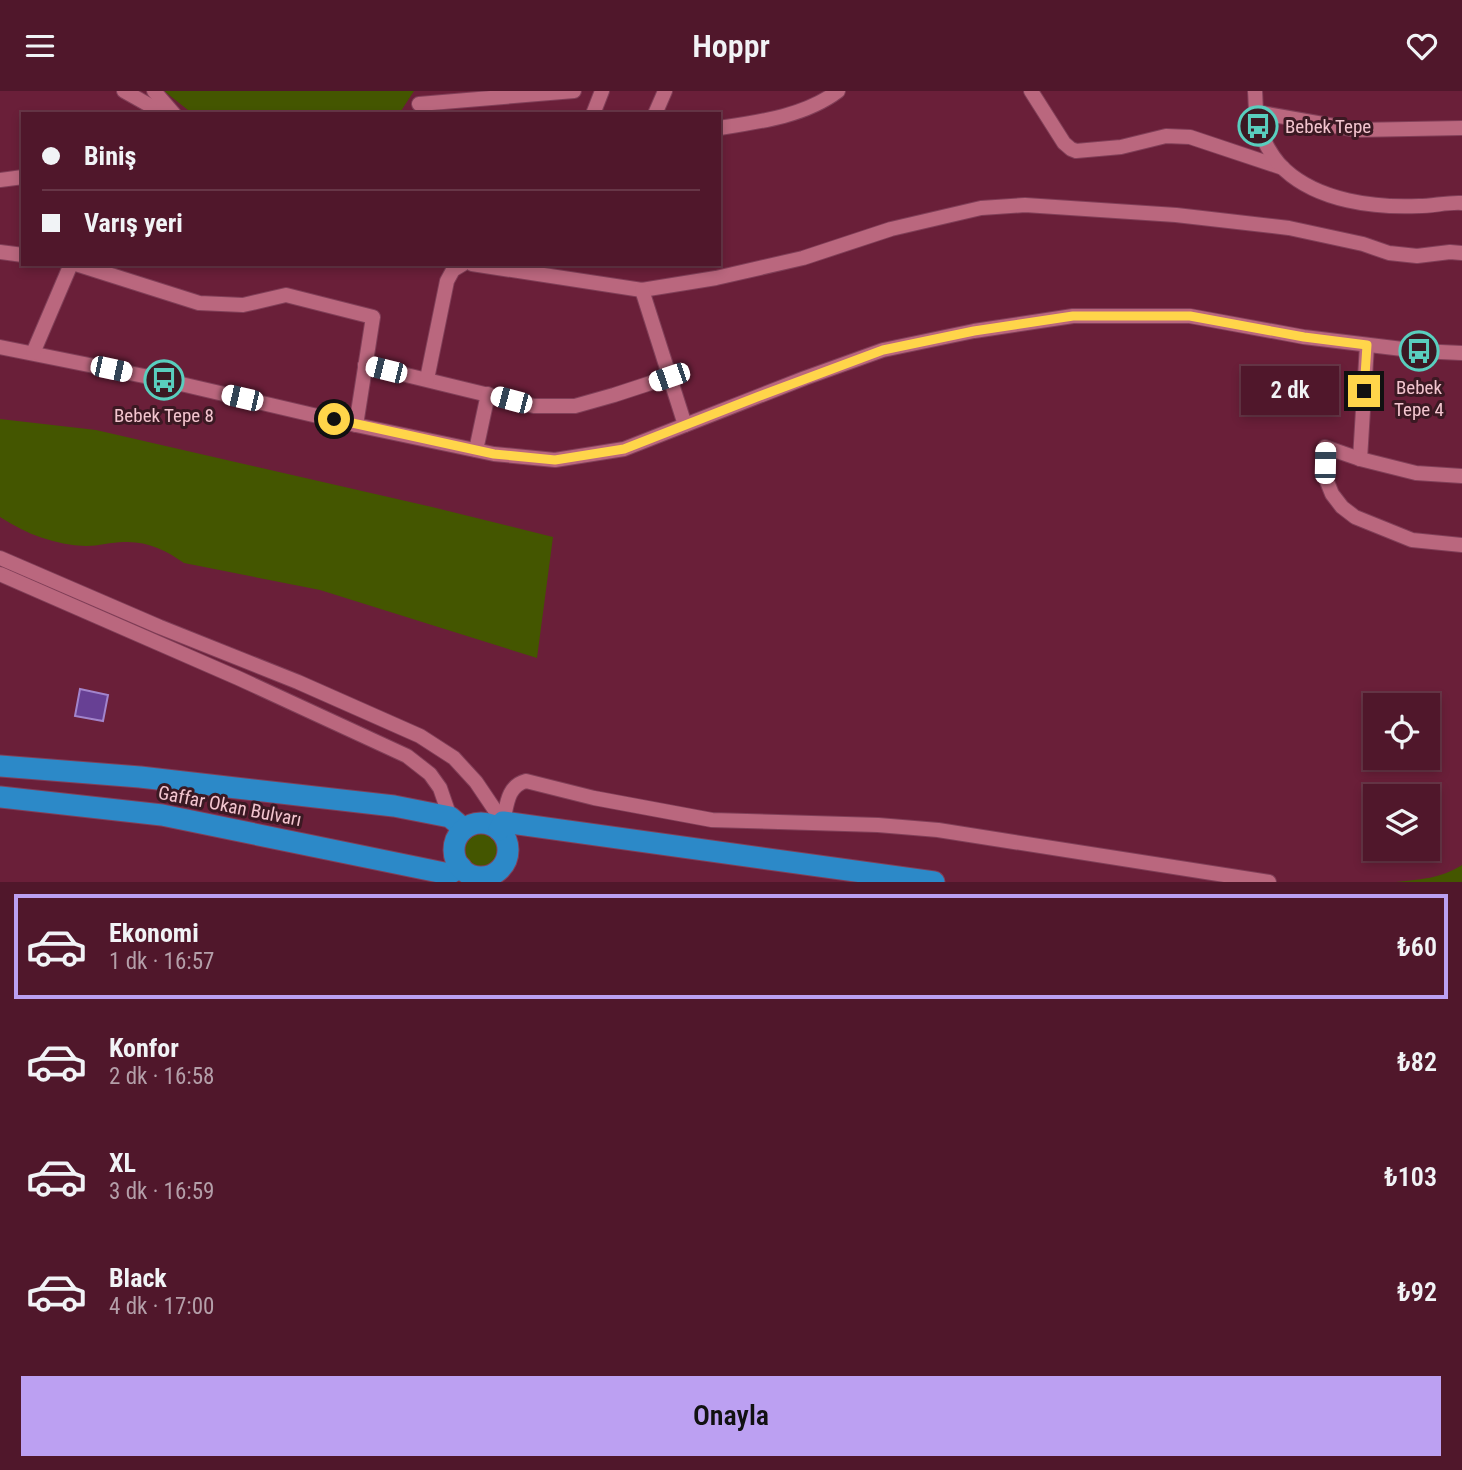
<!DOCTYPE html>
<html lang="tr">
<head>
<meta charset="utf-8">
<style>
  body { margin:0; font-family:"Roboto Condensed",sans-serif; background:#562033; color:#f1f3f6; height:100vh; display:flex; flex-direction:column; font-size:26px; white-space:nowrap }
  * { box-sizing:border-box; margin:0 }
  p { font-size:23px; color:#b49fa9 }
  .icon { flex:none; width:38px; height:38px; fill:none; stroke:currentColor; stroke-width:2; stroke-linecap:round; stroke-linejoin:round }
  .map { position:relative; height:791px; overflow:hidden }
  .side { display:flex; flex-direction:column; background:#50172b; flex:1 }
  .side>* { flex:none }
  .guide { position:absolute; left:21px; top:21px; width:700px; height:154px; border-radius:0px; box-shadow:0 4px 10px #0003,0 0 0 2px #673647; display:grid; align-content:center; height:154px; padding:0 21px; background:#50172b }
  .buttons { position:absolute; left:1363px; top:602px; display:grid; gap:14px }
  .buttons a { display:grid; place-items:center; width:77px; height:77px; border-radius:0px; background:#50172b; box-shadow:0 4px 10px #0003,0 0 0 2px #673647; font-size:35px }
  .end { position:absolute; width:32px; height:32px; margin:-16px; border:9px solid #ffd54a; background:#111; box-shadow:0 0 0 4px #111 }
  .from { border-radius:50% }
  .bubble { position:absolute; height:49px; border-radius:0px; background:#50172b; box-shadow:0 4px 10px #0003,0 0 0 2px #673647; font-size:23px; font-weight:600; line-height:49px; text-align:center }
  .car { position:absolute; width:21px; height:42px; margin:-21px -10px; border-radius:9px; box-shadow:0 0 5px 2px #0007; background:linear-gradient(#fff 24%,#345 0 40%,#fff 0 76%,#345 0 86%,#fff 0) }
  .guide b { display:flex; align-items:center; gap:24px; height:66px; font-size:26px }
  .guide b+b { border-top:2px solid #673647 }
  .guide i { width:18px; height:18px; background:#f1f3f6 }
  ul { padding:12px 0 0; list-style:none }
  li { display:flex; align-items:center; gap:21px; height:105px; margin:0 14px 10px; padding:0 7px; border:4px solid transparent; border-radius:0px }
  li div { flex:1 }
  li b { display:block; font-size:26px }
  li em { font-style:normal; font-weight:600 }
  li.active { border-color:#bca0f2 }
  li>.icon { width:63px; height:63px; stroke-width:1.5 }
  .primary-button { display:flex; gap:14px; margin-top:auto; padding:14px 21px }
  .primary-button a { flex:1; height:80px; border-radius:0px; background:#bca0f2; color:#111; font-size:28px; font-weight:600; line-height:80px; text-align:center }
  header { display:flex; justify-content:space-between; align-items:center; height:91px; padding:0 21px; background:#50172b; font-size:32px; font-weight:600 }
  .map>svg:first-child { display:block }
</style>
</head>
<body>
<header><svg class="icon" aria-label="menu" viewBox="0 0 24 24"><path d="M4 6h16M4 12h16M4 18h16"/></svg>Hoppr<svg class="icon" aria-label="heart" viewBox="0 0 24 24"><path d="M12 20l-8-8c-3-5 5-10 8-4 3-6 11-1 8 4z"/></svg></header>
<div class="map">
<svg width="1462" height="791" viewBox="0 0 1462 791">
  <rect width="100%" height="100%" fill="#6a1f39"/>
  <g fill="#445600">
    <polygon points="164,0 414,0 399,23 193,23"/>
    <path d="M0,328L96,339L432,416L553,446L537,567L320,499L184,472C166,459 147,450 124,451C111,451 99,455 86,455C55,454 26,443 0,426Z"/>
    <circle cx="481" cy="759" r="17"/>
    <path d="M1462,774V791H1396C1422,788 1439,788 1462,774Z"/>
  </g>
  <polygon fill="#674094" stroke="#a284cb" stroke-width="2" points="80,598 108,604 103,630 75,625"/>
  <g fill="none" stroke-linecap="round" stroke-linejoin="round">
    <g stroke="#813f58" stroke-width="16">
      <g id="minor">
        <polyline points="124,0 165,23"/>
        <polyline points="154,0 174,23"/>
        <polyline points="1031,0 1064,52 1071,58 1076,60 1121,56 1166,45 1190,46 1283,77"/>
        <path d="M1255,0C1256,12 1255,26 1259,38C1265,53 1273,68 1285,79C1319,110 1374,117 1419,115C1433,115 1448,111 1462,112"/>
        <polyline points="419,13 574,0"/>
        <polyline points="1256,21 1357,39 1462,37"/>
        <polyline points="593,23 602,0"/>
        <polyline points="655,23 665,0"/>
        <path d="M719,37C759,31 805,25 838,0"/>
        <polyline points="0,89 23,86"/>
        <polyline points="0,161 23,164"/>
        <polyline points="76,173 199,212 243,214 286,204 373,226 356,334"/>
        <polyline points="472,173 642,199 716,187 803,167 891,138 981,117 1025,114 1176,124 1289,137 1363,153 1389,162 1417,165 1450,161 1462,162"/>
        <polyline points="642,199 685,334"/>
        <polyline points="0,256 164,289 356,334 494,363 555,369 624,358 805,287 883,259 974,240 1073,225 1190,225 1304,246 1419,260 1462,262"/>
        <polyline points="33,262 71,173"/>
        <polyline points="365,274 534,315 575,315 614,304 669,286"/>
        <polyline points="427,288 447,190 453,179 463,173"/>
        <polyline points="476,359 488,303"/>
        <polyline points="1360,368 1367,254"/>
        <polyline points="1462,385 1416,382 1360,368 1325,356 1326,388 1332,403 1342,416 1355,426 1412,449 1462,454"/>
        <polyline points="0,467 160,536 298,591 420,645 454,667 476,691 503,731"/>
        <polyline points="0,483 238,587 407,665 430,683 440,697 450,726"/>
        <path d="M503,731C507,714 507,695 526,690L594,707L712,729L878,734L938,739L1269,791"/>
      </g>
    </g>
    <g stroke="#813f58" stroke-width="23">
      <g id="highway">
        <polyline points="0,675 140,686 394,715 450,726 464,738"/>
        <polyline points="0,706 162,724 449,783 461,776"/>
        <circle cx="481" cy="759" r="27"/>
        <polyline points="499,739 503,731 934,791"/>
      </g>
    </g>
    <use href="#minor" stroke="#ba677e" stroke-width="14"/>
    <use href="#highway" stroke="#2c89c8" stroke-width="21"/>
  </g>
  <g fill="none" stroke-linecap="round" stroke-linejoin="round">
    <polyline stroke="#ffd54a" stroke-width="9" points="334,328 494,363 555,369 624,358 757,306 883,259 974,240 1073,225 1190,225 1304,246 1367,254 1364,300"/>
  </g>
  <defs>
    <g id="bus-ring" transform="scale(2.0125)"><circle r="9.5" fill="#3b1923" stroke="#59cebe" stroke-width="1.5"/><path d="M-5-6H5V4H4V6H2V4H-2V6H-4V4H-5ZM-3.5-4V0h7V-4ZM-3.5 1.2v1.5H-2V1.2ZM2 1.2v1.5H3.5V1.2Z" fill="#59cebe"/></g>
  </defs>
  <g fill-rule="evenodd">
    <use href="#bus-ring" x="1258" y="35"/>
    <use href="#bus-ring" x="1419" y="260"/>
    <use href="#bus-ring" x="164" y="289"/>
  </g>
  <g text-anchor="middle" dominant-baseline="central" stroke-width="6" stroke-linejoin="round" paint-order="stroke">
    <g font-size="19" fill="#f3c5cf" stroke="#3b1923">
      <text x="1285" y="35" text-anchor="start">Bebek Tepe</text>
      <text x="1419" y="296">Bebek<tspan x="1419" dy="22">Tepe 4</tspan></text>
      <text x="164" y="324">Bebek Tepe 8</text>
    </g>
    <g font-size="19" fill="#f3c5cf" stroke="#3b1923">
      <text transform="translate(230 715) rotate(11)">Gaffar Okan Bulvarı</text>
    </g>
  </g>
</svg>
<div class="buttons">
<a><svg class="icon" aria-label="locate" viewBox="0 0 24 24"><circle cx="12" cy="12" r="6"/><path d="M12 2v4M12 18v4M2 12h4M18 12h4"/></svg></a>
<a><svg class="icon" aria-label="layers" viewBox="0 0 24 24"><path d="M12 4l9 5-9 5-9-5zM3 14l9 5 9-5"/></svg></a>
</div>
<i class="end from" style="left:334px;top:328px"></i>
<i class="end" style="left:1364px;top:300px"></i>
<div class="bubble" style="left:1241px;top:275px;width:98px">2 dk</div>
<i class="car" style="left:111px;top:278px;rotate:102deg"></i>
<i class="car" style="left:386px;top:279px;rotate:284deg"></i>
<i class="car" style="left:669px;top:286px;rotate:251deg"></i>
<i class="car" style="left:242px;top:307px;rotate:283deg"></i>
<i class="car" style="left:511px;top:309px;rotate:285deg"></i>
<i class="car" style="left:1325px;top:372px;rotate:1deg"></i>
<div class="guide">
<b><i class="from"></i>Biniş</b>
<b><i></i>Varış yeri</b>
</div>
</div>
<section class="side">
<ul>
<li class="active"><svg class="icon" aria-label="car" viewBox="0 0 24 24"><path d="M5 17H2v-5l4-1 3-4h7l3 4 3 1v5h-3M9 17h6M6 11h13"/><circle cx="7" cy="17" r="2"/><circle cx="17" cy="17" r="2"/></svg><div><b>Ekonomi</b><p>1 dk · 16:57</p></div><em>₺60</em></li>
<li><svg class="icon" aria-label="car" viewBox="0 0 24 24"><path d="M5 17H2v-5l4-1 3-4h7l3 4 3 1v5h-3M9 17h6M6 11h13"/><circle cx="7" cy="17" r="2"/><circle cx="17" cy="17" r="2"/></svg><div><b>Konfor</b><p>2 dk · 16:58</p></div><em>₺82</em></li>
<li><svg class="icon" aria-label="car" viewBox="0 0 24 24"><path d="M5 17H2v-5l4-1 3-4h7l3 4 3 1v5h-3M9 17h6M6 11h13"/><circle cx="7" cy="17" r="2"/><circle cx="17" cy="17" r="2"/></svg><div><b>XL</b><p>3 dk · 16:59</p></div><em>₺103</em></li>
<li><svg class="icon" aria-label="car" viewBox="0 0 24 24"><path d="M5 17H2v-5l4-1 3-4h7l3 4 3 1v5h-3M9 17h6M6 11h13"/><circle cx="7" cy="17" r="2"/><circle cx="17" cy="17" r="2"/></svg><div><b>Black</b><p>4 dk · 17:00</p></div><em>₺92</em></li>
</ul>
<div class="primary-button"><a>Onayla</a></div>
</section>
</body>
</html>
